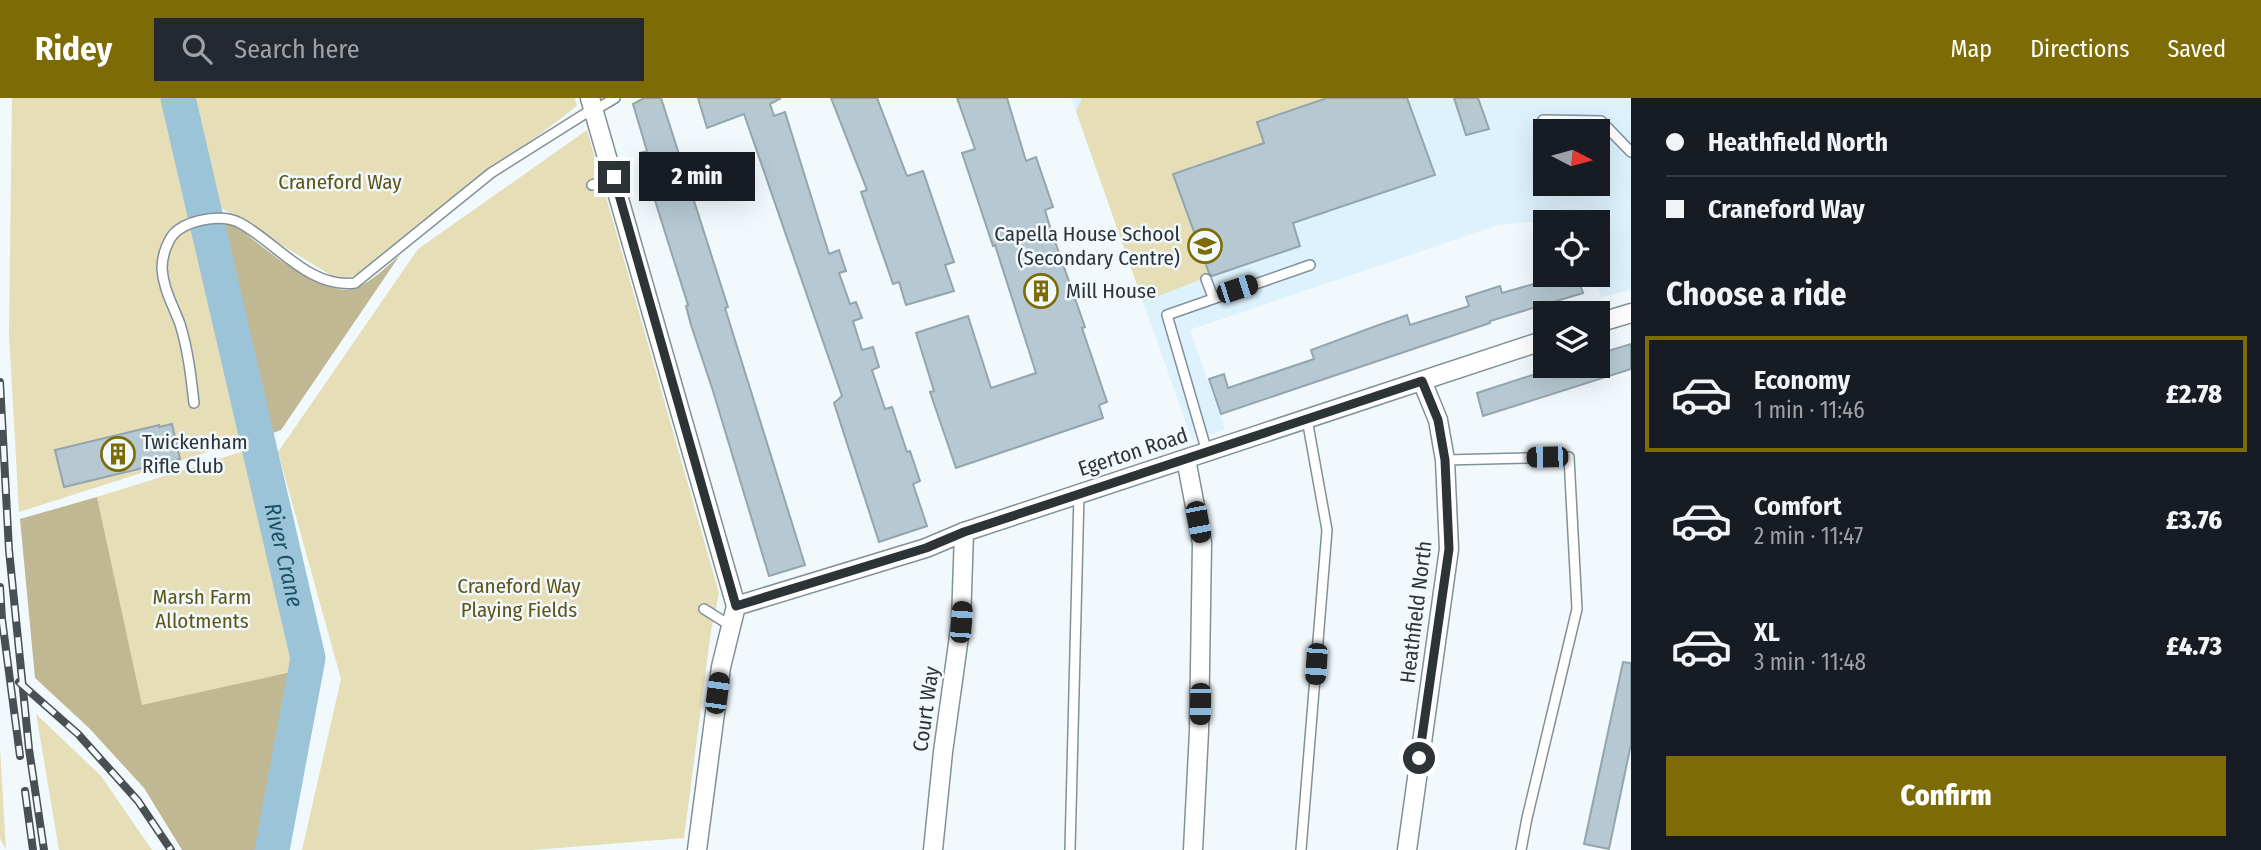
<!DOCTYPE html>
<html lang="en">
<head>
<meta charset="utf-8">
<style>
  body { margin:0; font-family:"Fira Sans Condensed",sans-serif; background:#242831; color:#f1f3f6; height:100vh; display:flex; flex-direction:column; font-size:26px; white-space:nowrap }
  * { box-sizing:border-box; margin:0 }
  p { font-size:23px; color:#9ea1a6 }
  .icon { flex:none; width:38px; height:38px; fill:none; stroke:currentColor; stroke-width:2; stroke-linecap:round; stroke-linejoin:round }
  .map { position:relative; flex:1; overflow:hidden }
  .panel { display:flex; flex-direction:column; background:#171b24; width:630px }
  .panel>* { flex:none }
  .hud { display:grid; align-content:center; height:154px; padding:0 35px; background:#171b24 }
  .needle { width:46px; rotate:96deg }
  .controls { position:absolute; left:1533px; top:21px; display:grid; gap:14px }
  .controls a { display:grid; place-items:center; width:77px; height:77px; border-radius:0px; background:#171b24; box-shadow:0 7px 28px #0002; font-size:35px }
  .end { position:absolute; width:32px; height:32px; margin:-16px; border:9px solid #2d3438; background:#fff; box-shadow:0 0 0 4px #fff }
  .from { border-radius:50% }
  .bubble { position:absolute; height:49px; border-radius:0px; background:#171b24; box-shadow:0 7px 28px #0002; font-size:23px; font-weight:800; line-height:49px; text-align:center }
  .car { position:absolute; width:21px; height:42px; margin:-21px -10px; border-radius:9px; box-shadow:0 0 5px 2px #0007; background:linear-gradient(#222 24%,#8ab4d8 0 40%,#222 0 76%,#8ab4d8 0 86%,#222 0) }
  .hud b { display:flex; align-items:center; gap:24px; height:66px; font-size:26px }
  .hud b+b { border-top:2px solid #363941 }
  .hud i { width:18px; height:18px; background:#f1f3f6 }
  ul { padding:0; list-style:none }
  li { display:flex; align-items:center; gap:21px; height:116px; margin:0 14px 10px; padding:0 21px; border:4px solid transparent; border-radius:0px }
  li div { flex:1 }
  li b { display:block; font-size:26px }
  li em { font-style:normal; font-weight:800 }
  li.on { border-color:#7d6c06 }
  li>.icon { width:63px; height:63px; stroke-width:1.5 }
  h2 { padding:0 35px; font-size:32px; line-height:84px }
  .cta { display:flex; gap:14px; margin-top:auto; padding:14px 35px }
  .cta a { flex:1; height:80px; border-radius:0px; background:#7d6c06; color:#fff; font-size:28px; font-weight:800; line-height:80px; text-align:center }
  header { display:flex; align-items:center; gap:42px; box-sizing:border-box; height:98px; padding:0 35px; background:#7d6c06; color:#fff }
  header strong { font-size:33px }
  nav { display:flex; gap:38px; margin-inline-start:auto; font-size:24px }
  .search { width:490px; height:63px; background:#242831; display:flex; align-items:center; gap:18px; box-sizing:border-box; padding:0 24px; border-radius:0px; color:#9ea1a6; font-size:26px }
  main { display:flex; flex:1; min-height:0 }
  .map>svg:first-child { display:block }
</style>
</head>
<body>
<header>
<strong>Ridey</strong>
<div class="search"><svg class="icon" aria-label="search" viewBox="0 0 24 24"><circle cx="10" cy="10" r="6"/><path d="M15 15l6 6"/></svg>Search here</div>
<nav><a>Map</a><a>Directions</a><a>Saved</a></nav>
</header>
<main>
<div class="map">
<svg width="1631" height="752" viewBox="0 0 1631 752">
  <rect width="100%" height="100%" fill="#f1f9fd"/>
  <path fill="#ddf2fd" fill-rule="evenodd" d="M1071,0H1631V192L1601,199L1595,177H1598V124H1579L1578,120L1498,127L1190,232L1225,332L1192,342ZM1545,33H1598V86H1545Z"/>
  <g fill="#e5deb7">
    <polygon points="12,0 165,0 245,342 19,414 9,235"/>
    <polygon points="192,0 575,0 577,8 354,178 337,181 218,108"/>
    <polygon points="1082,0 1327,0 1264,45 1174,76 1210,178 1143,204 1076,13"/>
    <polygon points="587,32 719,495 711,533 684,740 533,752 302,752 341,581 278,354 418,151"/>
    <polygon points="247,352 293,551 291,574 142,608 97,399"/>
    <polygon points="36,616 101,678 152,752 59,752"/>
    <polygon points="0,649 6,752 0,740"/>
  </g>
  <g fill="#c0b892">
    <path d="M224,125C242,128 246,137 260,147C281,163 329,200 356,190C372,184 387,168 400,157L281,332L265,338Z"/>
    <polygon points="97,399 142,607 291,574 264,752 182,752 144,690 89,630 35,580 20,421"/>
  </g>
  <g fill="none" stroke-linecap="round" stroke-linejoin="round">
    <path stroke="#9bc4d8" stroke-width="35" id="s1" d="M178,0L308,560L272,752"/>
  </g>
  <g fill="#b6c9d2" stroke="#93a5ae" stroke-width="2">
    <polygon points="644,0 661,0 728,209 725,210 805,467 769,478 713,293 691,227 686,208 688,207 640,55 647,53 633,6"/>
    <polygon points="698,0 781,0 770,6 774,18 785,14 829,156 839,152 846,173 839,175 850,206 856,204 862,220 853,223 862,252 873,249 879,269 872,272 885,311 892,309 907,354 910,353 920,383 913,386 927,428 879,444 834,305 842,298 744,16 707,30"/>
    <polygon points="831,0 877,0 907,78 923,73 954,164 945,167 954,193 906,207 899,184 893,186 861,94 867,92"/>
    <polygon points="957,0 1007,0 1026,63 1036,59 1053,109 1045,112 1050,129 1085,229 1082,230 1107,304 1099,307 1103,320 956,370 930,294 934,293 916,235 968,218 991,290 1036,275 995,147 993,148 962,55 975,51"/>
    <polygon points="1327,0 1407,0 1435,77 1293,125 1300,148 1212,178 1209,175 1173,76 1264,45 1257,24"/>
    <polygon points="1454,0 1478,0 1489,31 1466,37"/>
    <polygon points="1565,177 1577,177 1583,195 1490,223 1490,225 1221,316 1209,281 1224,276 1228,290 1314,261 1311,252 1376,228 1407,217 1410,227 1469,208 1466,199 1500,188 1502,195"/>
    <polygon points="1631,246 1631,271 1483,318 1477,295 1560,268 1598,268 1598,256"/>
    <polygon points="172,326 180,361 64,389 55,352 159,327 159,329"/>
    <polygon points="1623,564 1631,565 1631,646 1609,751 1584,746"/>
  </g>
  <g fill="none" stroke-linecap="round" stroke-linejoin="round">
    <g stroke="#80919a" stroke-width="12">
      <g id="lane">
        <polyline points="595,12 615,0"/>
        <polyline points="1543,22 1601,23 1631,54"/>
        <polyline points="592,87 613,79"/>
        <polyline points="1206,181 1213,199"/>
        <path d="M194,305C191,278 188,252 180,226C173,207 163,191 162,170C162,158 168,139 178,132C193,121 223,116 240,125C276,144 309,191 355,185L491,75L594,10"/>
        <polyline points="1207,354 1167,217 1310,167"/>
        <polyline points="1445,362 1569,359 1577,511 1527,720 1521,752"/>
        <polyline points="704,511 731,528"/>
        <polyline points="1070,752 1079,396"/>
        <polyline points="1301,752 1327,432 1307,321"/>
      </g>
    </g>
    <g stroke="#80919a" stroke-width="21">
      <g id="street">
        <polyline points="590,0 736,508 721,569 697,752"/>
        <polyline points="1598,225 1631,215"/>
        <polyline points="1186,361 1202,445 1199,633 1193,752"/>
        <polyline points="736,508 926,450 964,434 1545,242"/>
        <polyline points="933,752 943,654 961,524 964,434"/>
        <polyline points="1407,752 1449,451 1445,362 1438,322 1422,283"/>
      </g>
    </g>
    <use href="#lane" stroke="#fff" stroke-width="9"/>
    <use href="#street" stroke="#fff" stroke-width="18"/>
    <g stroke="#485054" stroke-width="8">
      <g id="rail">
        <polyline points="0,284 9,452 29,651 44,752"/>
        <polyline points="0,489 2,521 20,658"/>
        <polyline points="19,584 78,636 138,703 171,752"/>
        <polyline points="25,693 33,752"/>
      </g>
    </g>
    <use href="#rail" stroke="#f1f9fd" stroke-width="5" stroke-dasharray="16" stroke-linecap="butt"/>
  </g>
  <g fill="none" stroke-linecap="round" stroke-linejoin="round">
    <polyline stroke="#2d3438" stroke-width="9" points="614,79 736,508 926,450 964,434 1422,283 1438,322 1445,362 1449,451 1419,660"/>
  </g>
  <defs>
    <g id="school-ring" transform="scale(1.75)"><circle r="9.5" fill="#f1f9fd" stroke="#7d6c06" stroke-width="1.5"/><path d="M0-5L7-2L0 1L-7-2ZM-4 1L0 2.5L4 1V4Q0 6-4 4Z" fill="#7d6c06"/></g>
    <g id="building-ring" transform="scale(1.75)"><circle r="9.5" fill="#f1f9fd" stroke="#7d6c06" stroke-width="1.5"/><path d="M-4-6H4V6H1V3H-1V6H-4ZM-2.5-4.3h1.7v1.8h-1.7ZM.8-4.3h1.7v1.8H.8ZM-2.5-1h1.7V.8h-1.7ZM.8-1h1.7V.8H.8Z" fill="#7d6c06"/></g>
  </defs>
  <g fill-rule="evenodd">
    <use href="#school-ring" x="1205" y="148"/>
    <use href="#building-ring" x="1041" y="193"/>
    <use href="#building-ring" x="118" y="356"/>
  </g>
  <g text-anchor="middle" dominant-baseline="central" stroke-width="5" stroke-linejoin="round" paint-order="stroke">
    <g font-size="21" fill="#615515" stroke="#f1f9fd">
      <text x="340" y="84">Craneford Way</text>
      <text x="519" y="488">Craneford Way<tspan x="519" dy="24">Playing Fields</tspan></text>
      <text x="202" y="499">Marsh Farm<tspan x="202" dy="24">Allotments</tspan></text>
    </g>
    <g font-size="21" fill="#2d3438" stroke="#f1f9fd" text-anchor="start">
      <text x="1180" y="136" text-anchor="end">Capella House School<tspan x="1180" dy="24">(Secondary Centre)</tspan></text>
      <text x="1066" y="193">Mill House</text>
      <text x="142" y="344">Twickenham<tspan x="142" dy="24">Rifle Club</tspan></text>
    </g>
    <g font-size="21" fill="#2d3438" stroke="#f1f9fd">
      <text transform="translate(1133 354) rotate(-18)">Egerton Road</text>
      <text transform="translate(1416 514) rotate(-83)">Heathfield North</text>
      <text transform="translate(926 611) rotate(-82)">Court Way</text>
    </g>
    <g font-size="23" font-style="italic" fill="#1c5066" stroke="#f1f9fd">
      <text stroke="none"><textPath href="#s1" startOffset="469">River Crane</textPath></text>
    </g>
  </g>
</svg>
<div class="controls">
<a><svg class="needle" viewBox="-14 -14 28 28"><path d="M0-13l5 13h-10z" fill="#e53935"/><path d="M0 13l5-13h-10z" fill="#9ea1a6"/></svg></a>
<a><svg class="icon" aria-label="locate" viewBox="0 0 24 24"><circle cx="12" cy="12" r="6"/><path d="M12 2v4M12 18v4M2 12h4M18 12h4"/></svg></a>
<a><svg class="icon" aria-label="layers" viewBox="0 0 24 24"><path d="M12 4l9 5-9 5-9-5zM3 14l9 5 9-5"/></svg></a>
</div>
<i class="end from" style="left:1419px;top:660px"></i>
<i class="end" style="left:614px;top:79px"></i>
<div class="bubble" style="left:639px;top:54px;width:116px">2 min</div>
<i class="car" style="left:1237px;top:191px;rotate:72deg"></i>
<i class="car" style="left:1547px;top:359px;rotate:269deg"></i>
<i class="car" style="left:1198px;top:424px;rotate:169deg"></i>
<i class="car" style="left:961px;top:524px;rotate:4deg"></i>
<i class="car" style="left:1316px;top:566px;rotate:184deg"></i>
<i class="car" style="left:717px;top:595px;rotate:8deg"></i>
<i class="car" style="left:1200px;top:606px;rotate:181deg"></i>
</div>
<section class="panel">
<div class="hud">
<b><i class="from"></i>Heathfield North</b>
<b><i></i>Craneford Way</b>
</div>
<h2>Choose a ride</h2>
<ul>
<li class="on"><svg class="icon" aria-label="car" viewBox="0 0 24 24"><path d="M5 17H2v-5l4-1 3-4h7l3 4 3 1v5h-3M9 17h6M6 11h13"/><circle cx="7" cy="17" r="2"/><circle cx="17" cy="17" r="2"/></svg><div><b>Economy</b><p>1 min · 11:46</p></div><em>£2.78</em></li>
<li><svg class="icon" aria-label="car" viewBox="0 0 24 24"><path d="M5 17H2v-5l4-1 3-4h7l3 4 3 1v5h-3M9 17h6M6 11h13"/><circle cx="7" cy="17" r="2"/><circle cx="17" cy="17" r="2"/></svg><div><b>Comfort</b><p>2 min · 11:47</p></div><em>£3.76</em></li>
<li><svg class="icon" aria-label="car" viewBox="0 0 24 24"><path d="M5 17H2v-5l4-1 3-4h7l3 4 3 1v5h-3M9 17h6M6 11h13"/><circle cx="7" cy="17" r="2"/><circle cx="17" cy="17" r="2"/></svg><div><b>XL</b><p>3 min · 11:48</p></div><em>£4.73</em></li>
</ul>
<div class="cta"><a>Confirm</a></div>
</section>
</main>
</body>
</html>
